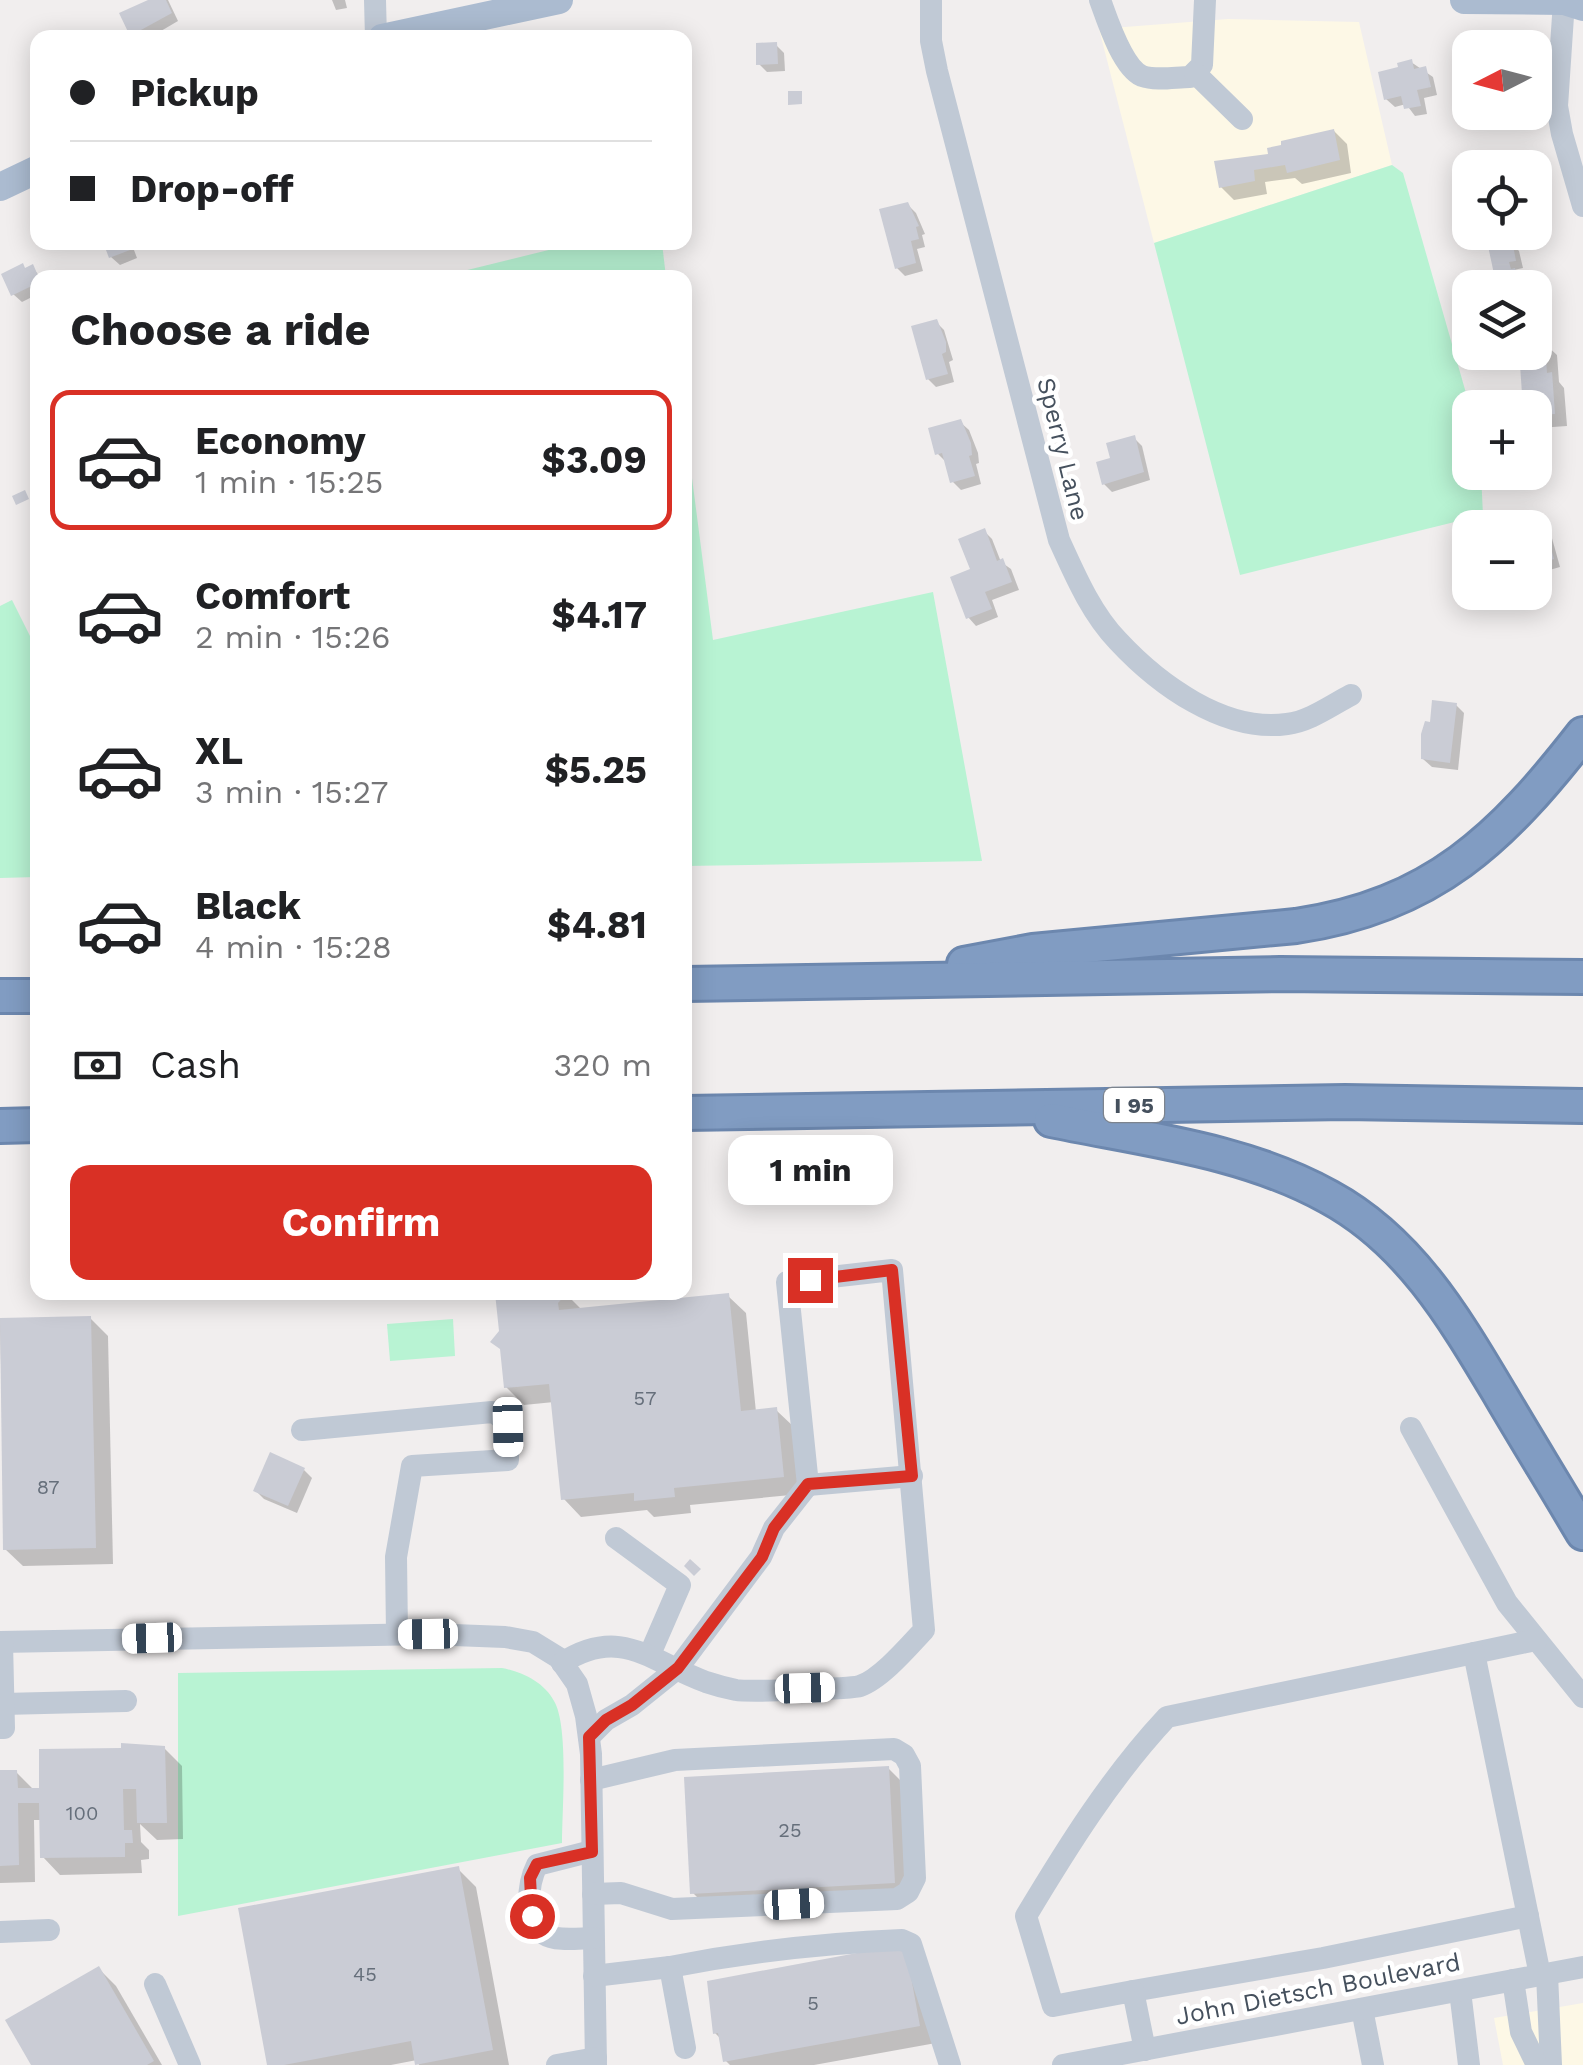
<!DOCTYPE html>
<html lang="en">
<head>
<meta charset="utf-8">
<style>
  body { margin:0; font-family:"Work Sans",sans-serif; background:#f6f6f6; color:#202124; height:100vh; display:flex; flex-direction:column; font-size:38px; white-space:nowrap }
  * { box-sizing:border-box; margin:0 }
  p { font-size:32px; color:#757577 }
  .icon { flex:none; width:55px; height:55px; fill:none; stroke:currentColor; stroke-width:2; stroke-linecap:round; stroke-linejoin:round }
  .map { position:relative; flex:1; overflow:hidden }
  .details { position:absolute; left:30px; top:270px; width:662px; height:1030px; display:flex; flex-direction:column; background:#fff; border-radius:20px; box-shadow:0 5px 25px #0003 }
  .details>* { flex:none }
  .hud { position:absolute; left:30px; top:30px; width:662px; height:220px; border-radius:20px; box-shadow:0 5px 25px #0003; display:grid; align-content:center; height:220px; padding:0 40px; background:#fff }
  .needle { width:65px; rotate:264deg }
  .buttons { position:absolute; left:1452px; top:30px; display:grid; gap:20px }
  .buttons a { display:grid; place-items:center; width:100px; height:100px; border-radius:20px; background:#fff; box-shadow:0 5px 25px #0003; font-size:50px }
  .end { position:absolute; width:45px; height:45px; margin:-22px; border:12px solid #d93025; background:#fff; box-shadow:0 0 0 5px #fff }
  .from { border-radius:50% }
  .bubble { position:absolute; height:70px; border-radius:20px; background:#fff; box-shadow:0 5px 25px #0003; font-size:32px; font-weight:700; line-height:70px; text-align:center }
  .car { position:absolute; width:30px; height:60px; margin:-30px -15px; border-radius:12px; box-shadow:0 0 8px 2px #0007; background:linear-gradient(#fff 24%,#345 0 40%,#fff 0 76%,#345 0 86%,#fff 0) }
  .hud b { display:flex; align-items:center; gap:35px; height:95px; font-size:38px }
  .hud b+b { border-top:2px solid #e0e0e0 }
  .hud i { width:25px; height:25px; background:#202124 }
  ul { padding:0; list-style:none }
  li { display:flex; align-items:center; gap:30px; height:140px; margin:0 20px 15px; padding:0 20px; border:5px solid transparent; border-radius:20px }
  li div { flex:1 }
  li b { display:block; font-size:38px }
  li em { font-style:normal; font-weight:700 }
  li.active { border-color:#d93025 }
  li>.icon { width:90px; height:90px; stroke-width:1.5 }
  h2 { padding:0 40px; font-size:45px; line-height:120px }
  .pay { display:flex; align-items:center; gap:25px; height:110px; padding:0 40px; font-size:38px }
  .pay p { margin-inline-start:auto }
  .action { display:flex; gap:20px; margin-top:auto; padding:20px 40px }
  .action a { flex:1; height:115px; border-radius:20px; background:#d93025; color:#fff; font-size:40px; font-weight:700; line-height:115px; text-align:center }
  .map>svg:first-child { display:block }
</style>
</head>
<body>
<div class="map">
<svg width="1583" height="2065" viewBox="0 0 1583 2065">
  <rect width="100%" height="100%" fill="#f1eeee"/>
  <g fill="#fdf8e6">
    <polygon points="1228,19 1359,22 1392,165 1154,243 1099,29"/>
    <polygon points="1583,2003 1583,2065 1503,2065 1494,2018"/>
  </g>
  <g fill="#b8f3d3">
    <polygon points="1392,165 1403,173 1470,407 1470,472 1481,473 1483,515 1240,575 1154,243"/>
    <polygon points="581,242 662,243 666,277 439,277"/>
    <polygon points="685,424 713,640 933,592 982,861 685,866"/>
    <polygon points="12,600 37,650 37,877 0,878 0,606"/>
    <polygon points="453,1319 455,1356 390,1361 387,1324"/>
    <path d="M502,1668C522,1672 544,1682 554,1701C569,1726 562,1811 562,1843L178,1916V1673Z"/>
  </g>
  <g fill="#0003">
    <polygon points="153,0 168,0 178,21 149,38 135,38 132,35"/>
    <polygon points="332,0 345,0 347,8 336,10"/>
    <polygon points="776,45 784,53 785,71 767,72 759,64"/>
    <polygon points="1411,62 1433,77 1437,95 1424,98 1427,114 1415,116 1406,104 1395,107 1386,99"/>
    <polygon points="1334,131 1347,144 1351,173 1302,184 1295,178 1265,182 1267,194 1234,200 1221,187 1271,156"/>
    <polygon points="907,204 916,213 925,234 922,235 925,247 917,249 923,271 905,276 897,268"/>
    <polygon points="106,242 131,242 137,258 120,265 111,257"/>
    <polygon points="1511,243 1519,251 1523,268 1514,270 1522,279 1524,288 1491,288"/>
    <polygon points="32,267 41,278 38,278 38,294 22,302 13,294"/>
    <polygon points="936,322 944,330 953,360 949,362 954,382 936,387 928,379"/>
    <polygon points="1535,343 1544,343 1557,355 1559,382 1564,388 1567,426 1539,428 1535,424 1535,408 1523,369 1518,364 1535,352"/>
    <polygon points="960,422 969,430 978,453 979,463 976,464 981,484 961,490 953,482 946,462 938,454"/>
    <polygon points="1134,438 1142,446 1150,480 1112,492 1104,484"/>
    <polygon points="1540,516 1548,524 1560,567 1539,573 1535,569 1535,528"/>
    <polygon points="984,531 992,539 1001,562 1011,569 1019,590 992,600 998,617 976,626 968,617"/>
    <polygon points="1456,705 1464,713 1458,770 1432,767 1423,759 1432,725"/>
    <polygon points="513,1292 564,1292 582,1310 728,1296 746,1313 756,1412 776,1410 794,1427 801,1494 690,1505 691,1513 654,1517 647,1510 581,1517 564,1499 554,1402 524,1405 506,1387 502,1331"/>
    <polygon points="90,1318 108,1336 113,1564 23,1566 5,1549 0,1320"/>
    <polygon points="304,1470 312,1478 297,1513 264,1499 256,1491"/>
    <polygon points="164,1748 182,1766 183,1839 157,1840 140,1824 141,1842 149,1850 149,1859 141,1860 142,1873 60,1875 43,1857 42,1820 34,1820 35,1882 0,1883 0,1772 16,1772 35,1791"/>
    <polygon points="888,1768 906,1786 912,1900 710,1910 693,1893"/>
    <polygon points="458,1869 476,1887 509,2065 419,2065 417,2060 391,2065 269,2065"/>
    <polygon points="905,1947 936,2043 814,2065 730,2065 725,2060 721,2039 715,2033"/>
    <polygon points="99,1969 116,1986 162,2065 34,2065"/>
  </g>
  <g fill="#caccd5">
    <polygon points="148,0 166,0 172,13 130,36 119,13"/>
    <polygon points="777,42 778,64 756,65 756,43"/>
    <polygon points="1412,59 1414,69 1426,66 1431,87 1417,90 1421,106 1404,109 1401,96 1384,100 1378,72 1398,67 1397,63"/>
    <polygon points="788,91 802,91 802,104 788,105"/>
    <polygon points="1334,129 1340,160 1287,173 1285,165 1254,170 1255,181 1219,188 1214,161 1268,154 1267,148 1281,145 1281,141"/>
    <polygon points="908,202 919,226 916,227 919,239 911,241 916,263 895,269 879,209"/>
    <polygon points="1512,240 1516,261 1509,262 1511,269 1515,268 1519,288 1488,288 1486,276 1494,274 1488,246"/>
    <polygon points="103,242 127,242 130,250 109,258"/>
    <polygon points="23,263 25,268 33,264 39,278 38,283 11,296 1,274"/>
    <polygon points="937,319 946,342 946,352 942,354 948,374 926,380 911,326"/>
    <polygon points="1545,340 1547,373 1552,372 1555,414 1535,415 1535,408 1523,408 1520,365 1516,365 1515,352 1535,352 1535,341"/>
    <polygon points="961,419 971,443 972,455 969,456 975,476 950,483 942,453 935,455 928,428"/>
    <polygon points="1135,435 1144,472 1102,485 1096,462 1110,458 1106,443"/>
    <polygon points="25,490 29,499 16,505 12,496"/>
    <polygon points="1541,513 1554,559 1535,564 1535,528 1518,528 1516,519"/>
    <polygon points="985,528 997,561 1003,558 1012,582 985,592 992,609 966,619 950,577 970,569 958,539"/>
    <polygon points="1432,700 1457,703 1450,763 1421,759 1421,734 1425,721 1430,722"/>
    <polygon points="568,1292 558,1303 559,1310 729,1293 741,1411 777,1407 784,1477 674,1488 675,1497 634,1501 634,1493 561,1500 549,1384 504,1388 500,1349 490,1342 499,1331 495,1293"/>
    <polygon points="91,1316 96,1548 3,1550 0,1318"/>
    <polygon points="270,1452 305,1468 288,1506 253,1491"/>
    <polygon points="690,1559 701,1569 694,1576 684,1566"/>
    <polygon points="121,1743 165,1746 167,1823 137,1823 136,1789 123,1789 124,1830 132,1830 133,1843 125,1843 125,1857 40,1858 39,1803 18,1803 19,1865 0,1866 0,1770 17,1770 18,1788 39,1788 39,1749 121,1748"/>
    <polygon points="889,1766 895,1883 690,1894 684,1777"/>
    <polygon points="459,1866 493,2050 415,2065 411,2041 284,2065 267,2065 238,1908"/>
    <polygon points="905,1944 920,2026 723,2062 718,2033 713,2034 707,1981"/>
    <polygon points="99,1966 154,2061 147,2065 31,2065 5,2020"/>
  </g>
  <g fill="none" stroke-linecap="round" stroke-linejoin="round">
    <g stroke="#6c87ae" stroke-width="38">
      <g id="highway">
        <path d="M964,964L1033,951L1296,926C1433,906 1502,838 1583,734"/>
        <polyline points="685,984 1280,974 1583,977"/>
        <polyline points="0,996 38,996"/>
        <polyline points="685,1113 1345,1102 1583,1106"/>
        <path d="M1051,1120C1143,1139 1245,1150 1329,1197C1410,1241 1455,1319 1501,1396C1528,1442 1556,1487 1583,1533"/>
        <polyline points="0,1126 38,1125"/>
      </g>
    </g>
    <g stroke="#c0c9d5" stroke-width="22">
      <polyline points="375,0 376,38"/>
      <path d="M931,0V41L937,71L1059,540C1075,575 1091,613 1118,641C1158,684 1224,733 1287,724C1310,721 1330,706 1351,695"/>
      <path d="M1100,0C1107,19 1122,67 1142,76C1156,81 1176,77 1190,77L1202,65L1205,0"/>
      <polyline points="1564,1 1557,106 1562,134 1583,206"/>
      <polyline points="1195,73 1242,119"/>
      <polyline points="1411,1428 1507,1603 1583,1697"/>
      <path d="M302,1430L492,1412C512,1419 508,1441 508,1460L412,1466L396,1557L397,1634"/>
      <polyline points="808,1485 912,1476"/>
      <polyline points="616,1538 680,1585 650,1654"/>
      <polyline points="1536,1640 1474,1653 1540,1975"/>
      <polyline points="0,1642 428,1634 505,1637 533,1642 559,1658 577,1684 586,1716 591,1754 596,2065"/>
      <path d="M562,1663C621,1625 651,1662 706,1682C715,1685 726,1688 736,1690C748,1692 851,1689 860,1686C881,1679 909,1646 924,1630L892,1270L787,1282L808,1485L774,1528L761,1557L678,1668L632,1705L606,1720L589,1737"/>
      <polyline points="3,1704 126,1701"/>
      <polyline points="0,1728 4,1728 2,1642"/>
      <polyline points="591,1780 675,1760 894,1749 904,1755 910,1766 915,1878 908,1892 897,1899 672,1909 621,1893 593,1894"/>
      <path d="M592,1851L537,1865C528,1883 523,1922 544,1934C556,1942 580,1938 593,1938"/>
      <polyline points="0,1932 49,1930"/>
      <path d="M670,1967C747,1952 824,1943 902,1940L911,1944L950,2065"/>
      <polyline points="1547,1974 1551,2065"/>
      <polyline points="594,1976 670,1967 685,2048"/>
      <polyline points="1513,1980 1521,2032 1537,2065"/>
      <polyline points="155,1984 190,2065"/>
      <polyline points="1133,1991 1323,1958 1528,1916"/>
      <polyline points="1460,1991 1469,2065"/>
      <polyline points="1362,2009 1373,2065"/>
      <path d="M1145,2050L1133,1991L1053,2006L1026,1916C1068,1846 1111,1777 1167,1717L1474,1653"/>
      <polyline points="557,2065 596,2058"/>
      <polyline points="1063,2065 1583,1967"/>
    </g>
    <g stroke="#abbbd0" stroke-width="28">
      <polyline points="1464,0 1564,1 1583,7"/>
      <polyline points="382,38 559,0"/>
      <polyline points="0,187 38,169"/>
    </g>
    <use href="#highway" stroke="#819cc2" stroke-width="32"/>
  </g>
  <g fill="none" stroke-linecap="round" stroke-linejoin="round">
    <polyline stroke="#d93025" stroke-width="12" points="532,1916 530,1878 537,1864 592,1852 589,1737 606,1720 632,1705 678,1668 762,1557 774,1528 808,1484 912,1476 892,1270 810,1280"/>
  </g>
  <g text-anchor="middle" dominant-baseline="central" stroke-width="9" stroke-linejoin="round" paint-order="stroke">
    <g font-size="20" fill="#666f7b">
      <text x="645" y="1398">57</text>
      <text x="48" y="1487">87</text>
      <text x="82" y="1813">100</text>
      <text x="790" y="1830">25</text>
      <text x="365" y="1974">45</text>
      <text x="813" y="2003">5</text>
    </g>
    <rect fill="#fff" stroke="#7d848e" stroke-width="2.5" x="1104" y="1088" width="60" height="34" rx="8"/>
    <g font-size="22" font-weight="bold" fill="#45505d">
      <text x="1134" y="1105">I 95</text>
    </g>
    <g font-size="25" fill="#45505d" stroke="#fff">
      <text transform="translate(1063 449) rotate(76)">Sperry Lane</text>
      <text transform="translate(1318 1989) rotate(-11)">John Dietsch Boulevard</text>
    </g>
  </g>
</svg>
<div class="buttons">
<a><svg class="needle" viewBox="-14 -14 28 28"><path d="M0-13l5 13h-10z" fill="#e53935"/><path d="M0 13l5-13h-10z" fill="#757577"/></svg></a>
<a><svg class="icon" aria-label="locate" viewBox="0 0 24 24"><circle cx="12" cy="12" r="6"/><path d="M12 2v4M12 18v4M2 12h4M18 12h4"/></svg></a>
<a><svg class="icon" aria-label="layers" viewBox="0 0 24 24"><path d="M12 4l9 5-9 5-9-5zM3 14l9 5 9-5"/></svg></a>
<a>+</a>
<a>−</a>
</div>
<i class="end from" style="left:532px;top:1916px"></i>
<i class="end" style="left:810px;top:1280px"></i>
<div class="bubble" style="left:728px;top:1135px;width:165px">1 min</div>
<i class="car" style="left:508px;top:1427px;rotate:179deg"></i>
<i class="car" style="left:428px;top:1634px;rotate:269deg"></i>
<i class="car" style="left:152px;top:1638px;rotate:268deg"></i>
<i class="car" style="left:805px;top:1688px;rotate:88deg"></i>
<i class="car" style="left:794px;top:1904px;rotate:87deg"></i>
<div class="hud">
<b><i class="from"></i>Pickup</b>
<b><i></i>Drop-off</b>
</div>
<section class="details">
<h2>Choose a ride</h2>
<ul>
<li class="active"><svg class="icon" aria-label="car" viewBox="0 0 24 24"><path d="M5 17H2v-5l4-1 3-4h7l3 4 3 1v5h-3M9 17h6M6 11h13"/><circle cx="7" cy="17" r="2"/><circle cx="17" cy="17" r="2"/></svg><div><b>Economy</b><p>1 min · 15:25</p></div><em>$3.09</em></li>
<li><svg class="icon" aria-label="car" viewBox="0 0 24 24"><path d="M5 17H2v-5l4-1 3-4h7l3 4 3 1v5h-3M9 17h6M6 11h13"/><circle cx="7" cy="17" r="2"/><circle cx="17" cy="17" r="2"/></svg><div><b>Comfort</b><p>2 min · 15:26</p></div><em>$4.17</em></li>
<li><svg class="icon" aria-label="car" viewBox="0 0 24 24"><path d="M5 17H2v-5l4-1 3-4h7l3 4 3 1v5h-3M9 17h6M6 11h13"/><circle cx="7" cy="17" r="2"/><circle cx="17" cy="17" r="2"/></svg><div><b>XL</b><p>3 min · 15:27</p></div><em>$5.25</em></li>
<li><svg class="icon" aria-label="car" viewBox="0 0 24 24"><path d="M5 17H2v-5l4-1 3-4h7l3 4 3 1v5h-3M9 17h6M6 11h13"/><circle cx="7" cy="17" r="2"/><circle cx="17" cy="17" r="2"/></svg><div><b>Black</b><p>4 min · 15:28</p></div><em>$4.81</em></li>
</ul>
<div class="pay"><svg class="icon" aria-label="cash" viewBox="0 0 24 24"><path d="M3 7h18v10H3z"/><circle cx="12" cy="12" r="2"/></svg>Cash<p>320 m</p></div>
<div class="action"><a>Confirm</a></div>
</section>
</div>
</body>
</html>
